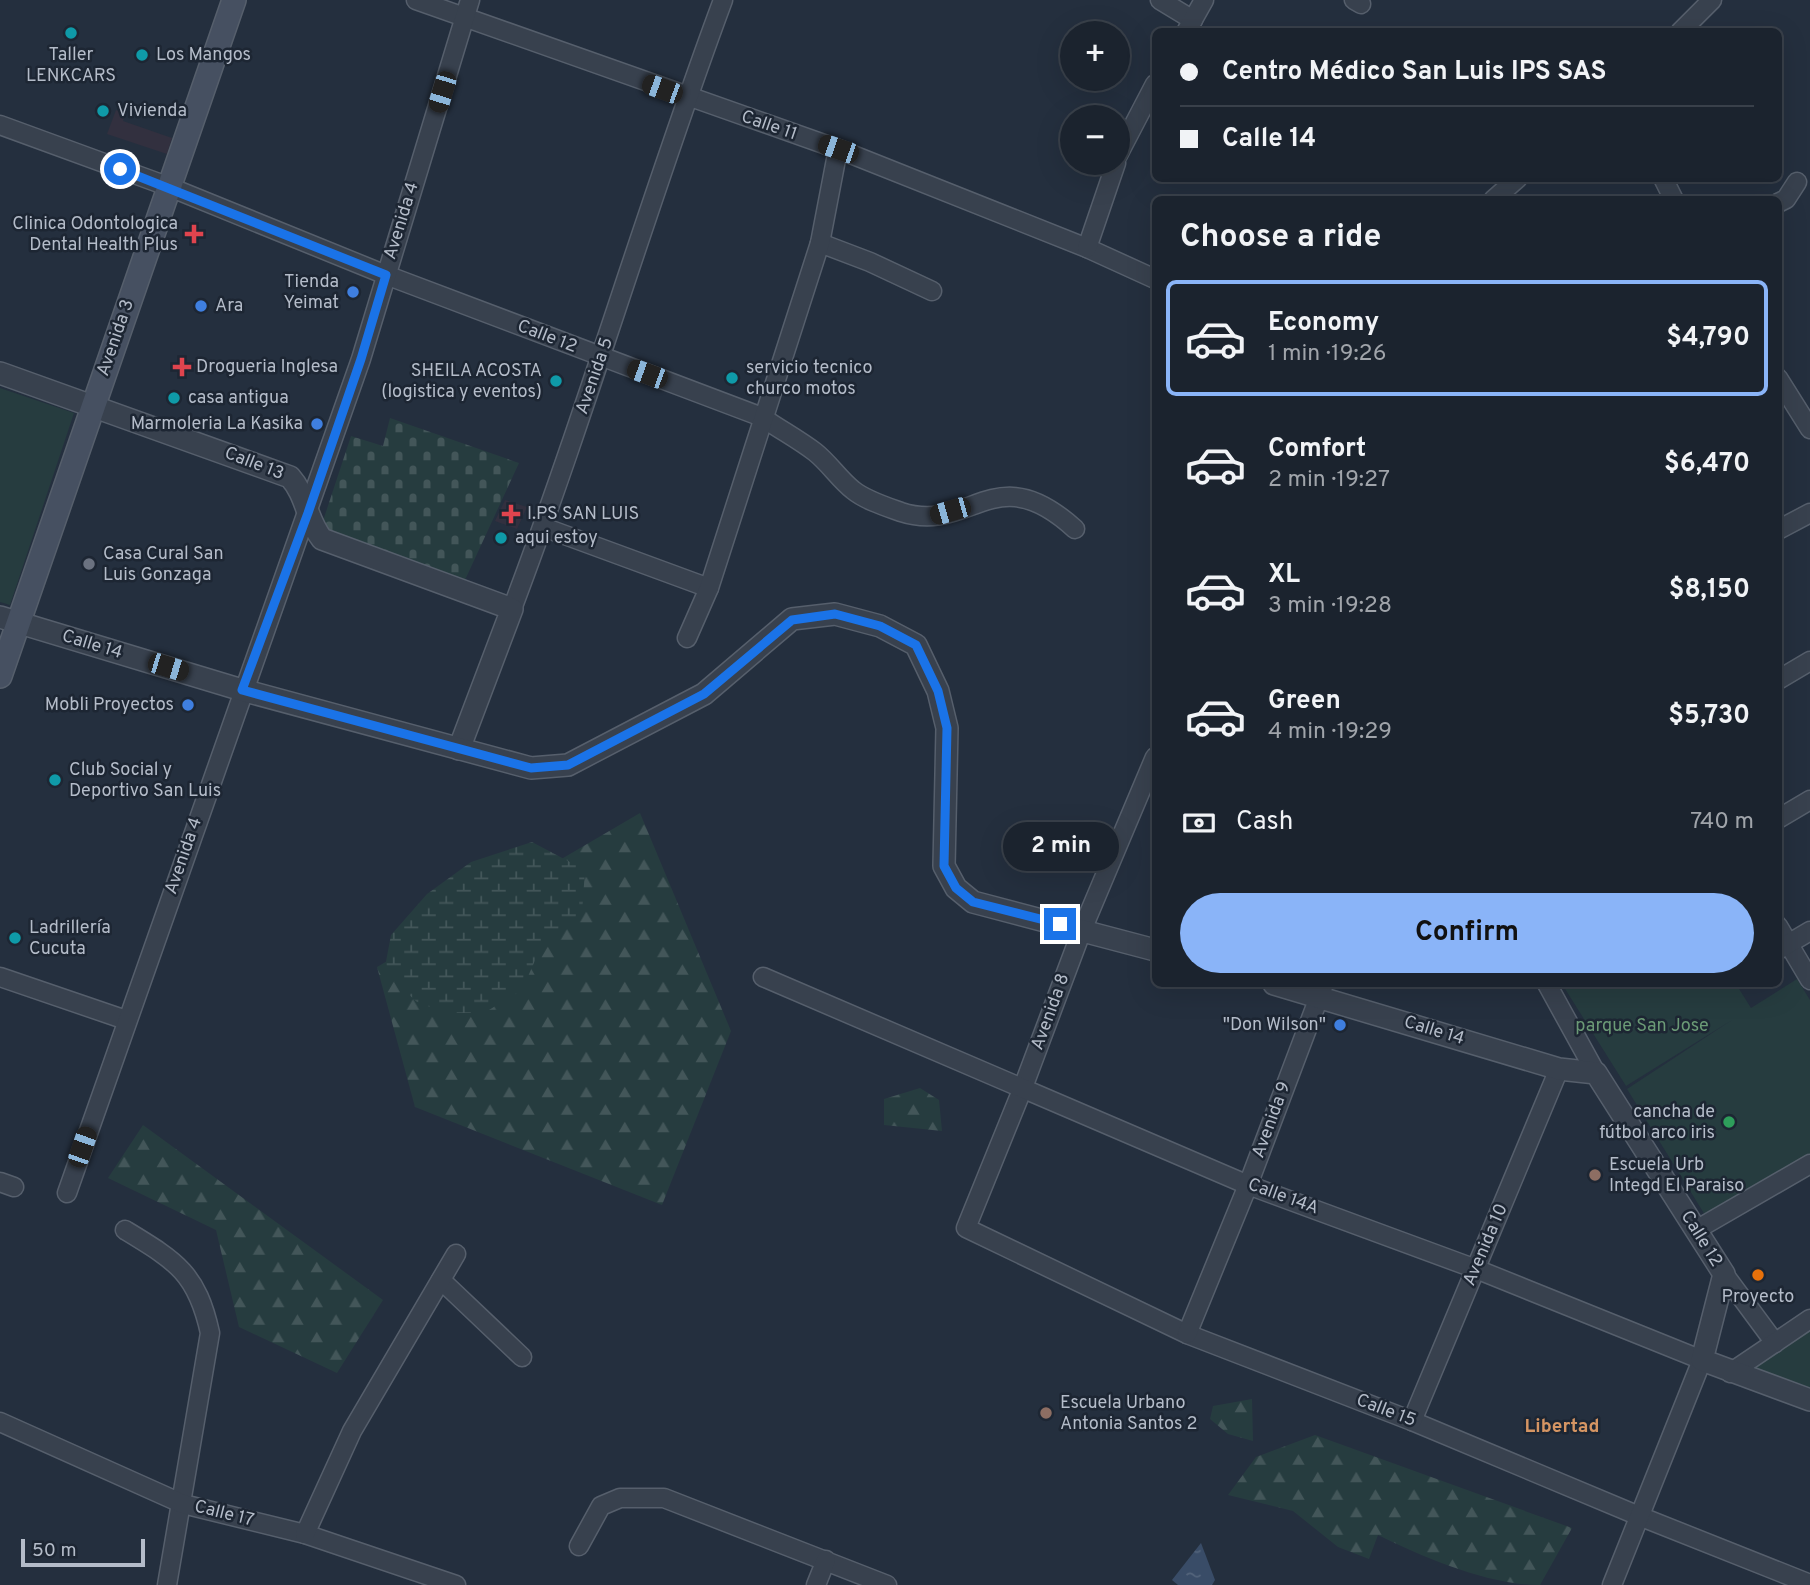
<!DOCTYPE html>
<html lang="en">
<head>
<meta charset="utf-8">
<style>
  body { margin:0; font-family:Overpass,sans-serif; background:#282f3a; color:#f1f3f6; height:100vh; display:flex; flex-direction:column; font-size:26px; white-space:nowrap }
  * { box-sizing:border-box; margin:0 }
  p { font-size:23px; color:#a0a4aa }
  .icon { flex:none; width:38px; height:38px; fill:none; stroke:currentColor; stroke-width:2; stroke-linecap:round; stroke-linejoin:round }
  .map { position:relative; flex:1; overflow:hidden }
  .side { position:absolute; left:1152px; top:196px; width:630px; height:791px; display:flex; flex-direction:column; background:#1b232e; border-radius:10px; box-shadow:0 7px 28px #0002,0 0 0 2px #39404a }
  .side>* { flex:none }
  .guide { position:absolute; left:1152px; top:28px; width:630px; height:154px; border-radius:10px; box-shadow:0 7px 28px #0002,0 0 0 2px #39404a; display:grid; align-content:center; height:154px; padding:0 28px; background:#1b232e }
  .controls { position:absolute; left:1060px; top:21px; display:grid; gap:14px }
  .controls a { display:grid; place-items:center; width:70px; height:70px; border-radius:50%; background:#1b232e; box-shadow:0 7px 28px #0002,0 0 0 2px #39404a; font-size:35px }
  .scale { position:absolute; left:21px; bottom:18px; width:124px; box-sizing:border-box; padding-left:7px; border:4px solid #b4bcc9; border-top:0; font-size:19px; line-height:24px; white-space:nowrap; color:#b4bcc9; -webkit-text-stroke:5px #1d2633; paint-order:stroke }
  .end { position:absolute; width:32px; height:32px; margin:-16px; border:9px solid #1a73e8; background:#fff; box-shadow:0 0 0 4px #fff }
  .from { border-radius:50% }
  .bubble { position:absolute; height:49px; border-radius:24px; background:#1b232e; box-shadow:0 7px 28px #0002,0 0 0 2px #39404a; font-size:23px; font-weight:700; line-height:49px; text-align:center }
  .car { position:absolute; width:21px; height:42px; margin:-21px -10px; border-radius:9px; box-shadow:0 0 5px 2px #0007; background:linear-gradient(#222 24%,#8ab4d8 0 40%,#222 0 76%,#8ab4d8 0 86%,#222 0) }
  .guide b { display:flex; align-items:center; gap:24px; height:66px; font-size:26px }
  .guide b+b { border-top:2px solid #39404a }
  .guide i { width:18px; height:18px; background:#f1f3f6 }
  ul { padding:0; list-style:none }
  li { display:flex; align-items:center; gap:21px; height:116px; margin:0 14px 10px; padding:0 14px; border:4px solid transparent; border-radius:10px }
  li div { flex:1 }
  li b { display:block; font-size:26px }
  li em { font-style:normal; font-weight:700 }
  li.selected { border-color:#8ab4f8 }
  li>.icon { width:63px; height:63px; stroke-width:1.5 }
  h2 { padding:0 28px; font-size:32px; line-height:84px }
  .pay { display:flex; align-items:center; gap:18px; height:77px; padding:0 28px; font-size:26px }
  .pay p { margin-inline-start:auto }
  .button { display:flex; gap:14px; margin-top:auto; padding:14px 28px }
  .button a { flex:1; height:80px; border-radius:42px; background:#8ab4f8; color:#111; font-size:28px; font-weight:700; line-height:80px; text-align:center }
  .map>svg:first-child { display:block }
</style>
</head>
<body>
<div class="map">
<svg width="1810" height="1585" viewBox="0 0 1810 1585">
  <defs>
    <pattern id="forest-firs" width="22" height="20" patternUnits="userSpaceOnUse" patternTransform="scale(1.75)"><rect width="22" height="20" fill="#263c3f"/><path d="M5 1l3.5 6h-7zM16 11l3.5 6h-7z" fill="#435659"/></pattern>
    <pattern id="wetland-marsh" width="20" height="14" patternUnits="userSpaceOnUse" patternTransform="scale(1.75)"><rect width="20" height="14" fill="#263c3f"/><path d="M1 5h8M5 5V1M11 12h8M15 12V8" fill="none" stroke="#435659"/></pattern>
    <pattern id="cemetery-stones" width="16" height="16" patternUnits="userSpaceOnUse" patternTransform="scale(1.75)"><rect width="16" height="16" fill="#263c3f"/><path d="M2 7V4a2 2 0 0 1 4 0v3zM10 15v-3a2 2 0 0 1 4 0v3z" fill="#435659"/></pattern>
    <pattern id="water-ripples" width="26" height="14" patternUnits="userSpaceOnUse" patternTransform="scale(1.75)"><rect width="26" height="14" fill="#394c67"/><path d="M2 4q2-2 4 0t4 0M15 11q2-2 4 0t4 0" fill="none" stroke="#53647b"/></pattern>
  </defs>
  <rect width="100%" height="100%" fill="#242f3e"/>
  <g fill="#32303f">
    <polygon points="116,110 126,113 123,121 172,138 167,154 107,134"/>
    <polygon points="505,500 527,507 517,529 495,521"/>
  </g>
  <g fill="url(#forest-firs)">
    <polygon points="640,813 731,1031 662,1205 415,1107 377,967"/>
    <polygon points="920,1088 939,1100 942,1131 884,1125 884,1099"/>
    <polygon points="143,1125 383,1300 337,1373 239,1327 216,1230 108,1178"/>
    <polygon points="1252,1399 1253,1441 1228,1434 1210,1419 1213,1406"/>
    <path d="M1315,1435L1572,1528L1540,1585C1488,1585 1425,1558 1378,1535L1369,1559L1338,1547L1293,1511L1228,1495L1256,1457Z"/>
  </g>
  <polygon fill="url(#wetland-marsh)" points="532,842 585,870 582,913 537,956 522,990 484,1013 446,1013 417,1002 384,972 391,935 427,894 471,862"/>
  <polygon fill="url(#cemetery-stones)" points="390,418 519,463 465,580 321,527 351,436 383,446"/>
  <g fill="#263c3f">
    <polygon points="0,388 74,413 10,605 0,602"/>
    <polygon points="1797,979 1810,1000 1810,1156 1705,1215 1627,1089 1732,1020 1626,1086 1562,984 1736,984 1751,1008"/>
    <polygon points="1810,1327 1810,1394 1744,1371"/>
  </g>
  <polygon fill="url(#water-ripples)" points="1201,1543 1215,1580 1212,1585 1178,1585 1172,1580"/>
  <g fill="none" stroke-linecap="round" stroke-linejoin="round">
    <g stroke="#565f6c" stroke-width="21">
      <g id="minor">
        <polyline points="416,0 838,149 1087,248 1155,279"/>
        <polyline points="1160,0 1193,20"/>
        <polyline points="1354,0 1361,4"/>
        <polyline points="1186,32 1204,0"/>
        <polyline points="1680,32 1712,0"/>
        <path d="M0,125L167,186L386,275L762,417C779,429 798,439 815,452C829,463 839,479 853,490C865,500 887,507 901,512C971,535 994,455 1075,529"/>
        <polyline points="1118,155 1155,84"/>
        <polyline points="1663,178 1674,200"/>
        <polyline points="1493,200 1518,178"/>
        <polyline points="1778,203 1786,199 1797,182"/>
        <polyline points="820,243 870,262 932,291"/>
        <polyline points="1087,248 1116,163"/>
        <polyline points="1778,378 1810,429"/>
        <polyline points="543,527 709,588"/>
        <polyline points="1778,530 1810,513"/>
        <path d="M512,609C588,408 648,201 723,0"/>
        <polyline points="687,638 709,588 820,243 838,149"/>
        <polyline points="1778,680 1810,661"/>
        <polyline points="1155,757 1082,930 1022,1090 966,1228 1187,1334 1412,1421 1639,1516 1810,1584"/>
        <polyline points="1778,819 1810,800"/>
        <polyline points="1778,926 1810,980"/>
        <polyline points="1778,950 1810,931"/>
        <polyline points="0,977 126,1020"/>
        <polyline points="763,977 1248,1185 1476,1269 1702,1360 1612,1585"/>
        <polyline points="1547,984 1596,1073"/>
        <polyline points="0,1182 14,1187"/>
        <polyline points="67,1193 361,359 470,0"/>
        <path d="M125,1230C176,1261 197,1273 210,1333L167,1585"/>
        <polyline points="1696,1230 1810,1164"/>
        <polyline points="1724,1274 1775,1343"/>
        <polyline points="441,1280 522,1357"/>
        <polyline points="1187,1334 1248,1185 1324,984"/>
        <polyline points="1730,1373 1810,1319"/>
        <polyline points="1412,1421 1559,1069"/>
        <polyline points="0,1422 183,1504 305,1534 456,1585"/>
        <polyline points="305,1534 352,1431 456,1254"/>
        <polyline points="579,1546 601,1506 620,1498 664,1498 887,1585"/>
        <polyline points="816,1585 826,1560"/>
      </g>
    </g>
    <g stroke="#565f6c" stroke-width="24">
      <g id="tertiary">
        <path d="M0,373L290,477C307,496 306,519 322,539L512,609L459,749"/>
        <polyline points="0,617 242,690 531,768 568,765 704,694 792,619 835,614 880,626 916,645 938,691 947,728 944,866 956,888 973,902 1155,950"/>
        <polyline points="1274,984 1559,1069 1596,1073 1724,1274 1702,1360 1810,1400"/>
      </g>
    </g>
    <g stroke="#565f6c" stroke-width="26">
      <polyline id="secondary" points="0,676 234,0"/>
    </g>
    <use href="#minor" stroke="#38414e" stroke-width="18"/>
    <use href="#tertiary" stroke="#38414e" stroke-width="21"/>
    <use href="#secondary" stroke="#465061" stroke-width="23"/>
  </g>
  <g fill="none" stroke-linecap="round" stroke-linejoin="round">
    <polyline stroke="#1a73e8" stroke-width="9" points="120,169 386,275 361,359 308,513 242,690 531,768 568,765 704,694 792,620 835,614 880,626 916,645 938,691 947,728 944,866 956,888 973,902 1060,924"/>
  </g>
  <g fill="#0f9aa8" stroke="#1d2633" stroke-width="2.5">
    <circle cx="71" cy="33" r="7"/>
    <circle cx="142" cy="55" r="7"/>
    <circle cx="103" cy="111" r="7"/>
    <circle cx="732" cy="378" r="7"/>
    <circle cx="556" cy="381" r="7"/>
    <circle cx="174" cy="398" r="7"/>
    <circle cx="501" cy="538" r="7"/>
    <circle cx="55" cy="780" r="7"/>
    <circle cx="15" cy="938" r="7"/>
  </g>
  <g fill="#e0444e" stroke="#1d2633" stroke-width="2.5">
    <path d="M190.5 223.5h7v7h7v7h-7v7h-7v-7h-7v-7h7z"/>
    <path d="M178.5 356.5h7v7h7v7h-7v7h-7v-7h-7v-7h7z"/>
    <path d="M507.5 503.5h7v7h7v7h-7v7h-7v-7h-7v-7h7z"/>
  </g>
  <g fill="#3f7fe0" stroke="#1d2633" stroke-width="2.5">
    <circle cx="353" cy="292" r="7"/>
    <circle cx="201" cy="306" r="7"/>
    <circle cx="317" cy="424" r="7"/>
    <circle cx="188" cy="705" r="7"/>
    <circle cx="1340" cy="1025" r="7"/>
  </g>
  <circle fill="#6b7280" stroke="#1d2633" stroke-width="2.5" cx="89" cy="564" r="7"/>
  <circle fill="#2e9e5b" stroke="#1d2633" stroke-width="2.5" cx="1729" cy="1122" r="7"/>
  <g fill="#8d6e63" stroke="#1d2633" stroke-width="2.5">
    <circle cx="1595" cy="1175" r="7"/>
    <circle cx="1046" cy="1413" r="7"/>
  </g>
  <circle fill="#e8710a" stroke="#1d2633" stroke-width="2.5" cx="1758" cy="1275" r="7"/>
  <g text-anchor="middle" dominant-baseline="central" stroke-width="5" stroke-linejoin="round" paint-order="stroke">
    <g font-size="18" fill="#b4bcc9" stroke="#1d2633" text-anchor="start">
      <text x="71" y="55" text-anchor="middle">Taller<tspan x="71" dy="21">LENKCARS</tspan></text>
      <text x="156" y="55">Los Mangos</text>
      <text x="117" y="111">Vivienda</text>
      <text x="178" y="224" text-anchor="end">Clinica Odontologica<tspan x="178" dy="21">Dental Health Plus</tspan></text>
      <text x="339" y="282" text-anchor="end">Tienda<tspan x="339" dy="21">Yeimat</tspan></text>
      <text x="215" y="306">Ara</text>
      <text x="196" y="367">Drogueria Inglesa</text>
      <text x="746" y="368">servicio tecnico<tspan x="746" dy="21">churco motos</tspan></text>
      <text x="542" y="371" text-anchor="end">SHEILA ACOSTA<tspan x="542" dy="21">(logistica y eventos)</tspan></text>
      <text x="188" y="398">casa antigua</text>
      <text x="303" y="424" text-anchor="end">Marmoleria La Kasika</text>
      <text x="527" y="514">I.PS SAN LUIS</text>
      <text x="515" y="538">aqui estoy</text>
      <text x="103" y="554">Casa Cural San<tspan x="103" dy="21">Luis Gonzaga</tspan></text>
      <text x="174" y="705" text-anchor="end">Mobli Proyectos</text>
      <text x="69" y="770">Club Social y<tspan x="69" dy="21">Deportivo San Luis</tspan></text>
      <text x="29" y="928">Ladrillería<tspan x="29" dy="21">Cucuta</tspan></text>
      <text x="1326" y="1025" text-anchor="end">"Don Wilson"</text>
      <text x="1715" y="1112" text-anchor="end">cancha de<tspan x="1715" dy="21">fútbol arco iris</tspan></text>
      <text x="1609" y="1165">Escuela Urb<tspan x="1609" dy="21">Integd El Paraiso</tspan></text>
      <text x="1758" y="1297" text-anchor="middle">Proyecto</text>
      <text x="1060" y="1403">Escuela Urbano<tspan x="1060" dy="21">Antonia Santos 2</tspan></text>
    </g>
    <g font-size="18" fill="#b4bcc9" stroke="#1d2633">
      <text transform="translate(769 126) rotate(19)">Calle 11</text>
      <text transform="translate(402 221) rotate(-73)">Avenida 4</text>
      <text transform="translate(547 337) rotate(21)">Calle 12</text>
      <text transform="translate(116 338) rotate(-71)">Avenida 3</text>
      <text transform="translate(595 376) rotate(-71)">Avenida 5</text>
      <text transform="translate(254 464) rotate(21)">Calle 13</text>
      <text transform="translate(92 645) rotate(17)">Calle 14</text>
      <text transform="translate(184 856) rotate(-71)">Avenida 4</text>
      <text transform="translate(1051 1012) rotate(-70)">Avenida 8</text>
      <text transform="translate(1434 1031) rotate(17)">Calle 14</text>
      <text transform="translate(1272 1120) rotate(-70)">Avenida 9</text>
      <text transform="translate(1283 1197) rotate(20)">Calle 14A</text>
      <text transform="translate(1701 1239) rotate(58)">Calle 12</text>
      <text transform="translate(1486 1245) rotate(-67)">Avenida 10</text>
      <text transform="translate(1386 1411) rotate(21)">Calle 15</text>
      <text transform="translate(224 1514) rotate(14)">Calle 17</text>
    </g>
    <g font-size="18" fill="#6b9a76" stroke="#1d2633">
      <text x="1642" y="1026">parque San Jose</text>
    </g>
    <g font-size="19" font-weight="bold" fill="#d59563" stroke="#1d2633">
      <text x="1562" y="1427">Libertad</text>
    </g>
  </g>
</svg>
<div class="controls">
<a>+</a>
<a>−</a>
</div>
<div class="scale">50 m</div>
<i class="end from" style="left:120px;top:169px"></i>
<i class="end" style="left:1060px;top:924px"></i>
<div class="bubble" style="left:1003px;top:822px;width:116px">2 min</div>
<i class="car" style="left:662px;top:89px;rotate:290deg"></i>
<i class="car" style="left:442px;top:92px;rotate:197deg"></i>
<i class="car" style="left:838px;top:149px;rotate:289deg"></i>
<i class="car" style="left:647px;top:374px;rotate:290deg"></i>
<i class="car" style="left:950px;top:511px;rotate:254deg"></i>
<i class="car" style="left:168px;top:667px;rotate:107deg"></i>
<i class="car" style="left:82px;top:1147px;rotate:19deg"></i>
<div class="guide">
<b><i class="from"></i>Centro Médico San Luis IPS SAS</b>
<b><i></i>Calle 14</b>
</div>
<section class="side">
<h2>Choose a ride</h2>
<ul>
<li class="selected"><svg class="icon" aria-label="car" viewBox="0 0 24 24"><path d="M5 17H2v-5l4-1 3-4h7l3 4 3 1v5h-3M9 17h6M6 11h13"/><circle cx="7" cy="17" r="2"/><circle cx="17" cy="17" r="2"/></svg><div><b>Economy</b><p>1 min · 19:26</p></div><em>$4,790</em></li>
<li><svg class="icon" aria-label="car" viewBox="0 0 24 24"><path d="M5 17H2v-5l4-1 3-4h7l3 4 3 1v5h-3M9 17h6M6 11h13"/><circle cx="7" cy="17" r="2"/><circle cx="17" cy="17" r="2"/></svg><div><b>Comfort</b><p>2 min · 19:27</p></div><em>$6,470</em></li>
<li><svg class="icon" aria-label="car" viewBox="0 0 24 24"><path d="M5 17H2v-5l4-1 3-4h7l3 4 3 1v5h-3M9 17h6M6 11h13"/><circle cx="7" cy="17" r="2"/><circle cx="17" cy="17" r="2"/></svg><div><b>XL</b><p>3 min · 19:28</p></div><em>$8,150</em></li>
<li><svg class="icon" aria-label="car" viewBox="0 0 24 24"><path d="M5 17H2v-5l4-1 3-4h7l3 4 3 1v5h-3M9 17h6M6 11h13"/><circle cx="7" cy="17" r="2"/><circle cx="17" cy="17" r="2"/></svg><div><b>Green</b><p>4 min · 19:29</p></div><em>$5,730</em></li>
</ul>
<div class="pay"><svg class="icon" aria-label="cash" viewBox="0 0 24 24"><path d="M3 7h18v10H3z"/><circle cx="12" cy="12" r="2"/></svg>Cash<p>740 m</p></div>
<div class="button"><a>Confirm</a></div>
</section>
</div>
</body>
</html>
